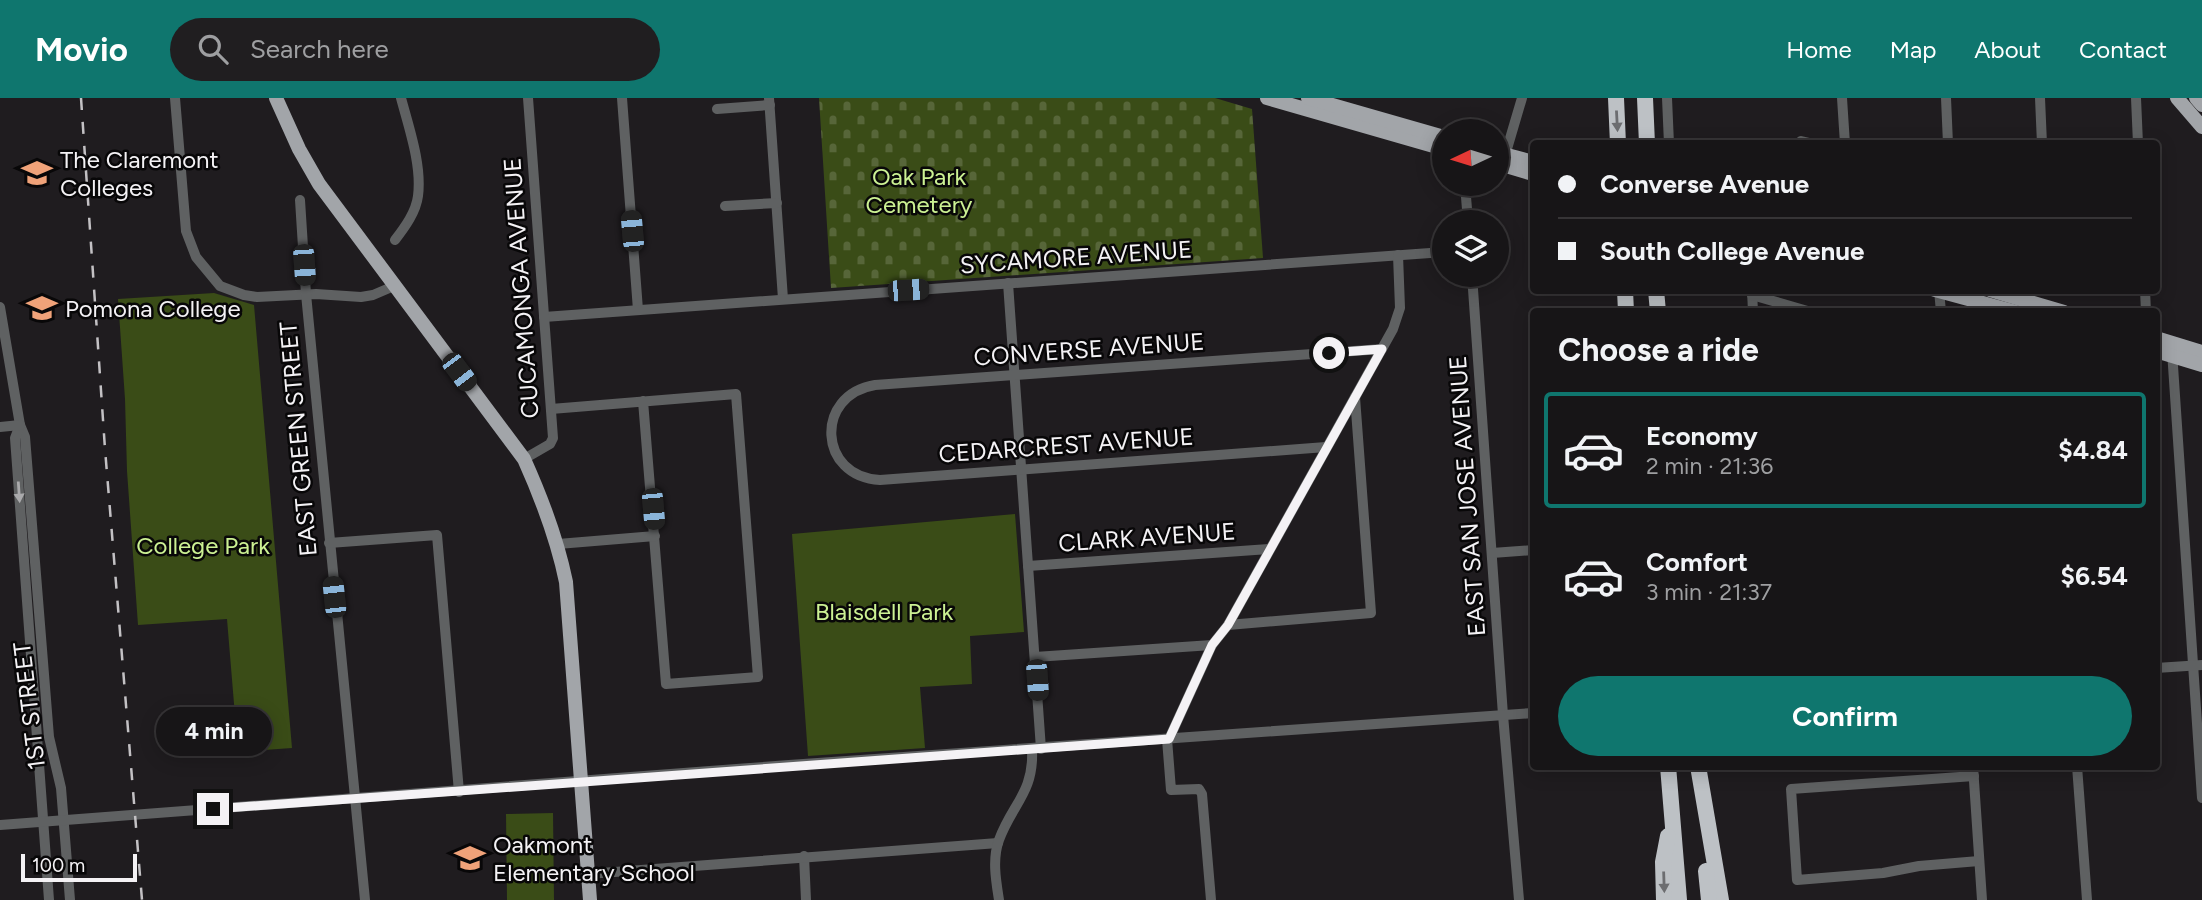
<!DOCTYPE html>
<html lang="en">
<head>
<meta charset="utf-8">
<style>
  body { margin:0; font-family:Figtree,sans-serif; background:#201e20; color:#f1f3f6; height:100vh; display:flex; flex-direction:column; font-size:26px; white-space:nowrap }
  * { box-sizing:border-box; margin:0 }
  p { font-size:23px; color:#9e9fa1 }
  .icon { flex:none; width:38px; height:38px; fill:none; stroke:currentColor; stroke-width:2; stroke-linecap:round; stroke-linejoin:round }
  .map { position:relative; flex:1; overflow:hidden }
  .side { position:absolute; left:1530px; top:210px; width:630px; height:462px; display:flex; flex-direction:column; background:#171517; border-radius:7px; box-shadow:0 4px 18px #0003,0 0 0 2px #363436 }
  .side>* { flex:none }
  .banner { position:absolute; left:1530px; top:42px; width:630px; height:154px; border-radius:7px; box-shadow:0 4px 18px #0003,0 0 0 2px #363436; display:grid; align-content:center; height:154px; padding:0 28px; background:#171517 }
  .needle { width:46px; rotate:266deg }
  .controls { position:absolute; left:1432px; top:21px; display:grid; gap:14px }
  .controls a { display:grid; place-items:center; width:77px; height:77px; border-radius:50%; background:#171517; box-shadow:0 4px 18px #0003,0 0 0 2px #363436; font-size:35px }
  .scale { position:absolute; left:21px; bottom:18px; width:116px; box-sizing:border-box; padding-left:7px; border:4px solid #f4f2f5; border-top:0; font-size:19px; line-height:24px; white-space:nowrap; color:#f4f2f5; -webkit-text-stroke:5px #080708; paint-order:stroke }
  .end { position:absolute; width:32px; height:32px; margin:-16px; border:9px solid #f4f2f5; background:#111; box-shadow:0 0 0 4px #111 }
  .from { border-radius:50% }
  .bubble { position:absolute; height:49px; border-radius:24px; background:#171517; box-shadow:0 4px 18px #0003,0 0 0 2px #363436; font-size:23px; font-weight:700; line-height:49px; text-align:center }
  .car { position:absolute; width:21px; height:42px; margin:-21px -10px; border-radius:9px; box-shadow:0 0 5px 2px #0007; background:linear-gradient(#222 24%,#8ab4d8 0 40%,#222 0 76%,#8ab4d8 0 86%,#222 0) }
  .banner b { display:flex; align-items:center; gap:24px; height:66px; font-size:26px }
  .banner b+b { border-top:2px solid #363436 }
  .banner i { width:18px; height:18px; background:#f1f3f6 }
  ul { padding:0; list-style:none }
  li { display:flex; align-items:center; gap:21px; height:116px; margin:0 14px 10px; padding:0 14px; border:4px solid transparent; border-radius:7px }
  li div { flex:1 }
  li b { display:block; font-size:26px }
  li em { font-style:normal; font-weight:700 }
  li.on { border-color:#0f766e }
  li>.icon { width:63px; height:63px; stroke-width:1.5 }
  h2 { padding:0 28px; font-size:32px; line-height:84px }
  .button { display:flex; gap:14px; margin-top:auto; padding:14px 28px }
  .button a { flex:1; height:80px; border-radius:42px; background:#0f766e; color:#fff; font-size:28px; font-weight:700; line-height:80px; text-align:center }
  header { display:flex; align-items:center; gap:42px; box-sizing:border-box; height:98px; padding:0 35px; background:#0f766e; color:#fff }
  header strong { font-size:33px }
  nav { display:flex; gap:38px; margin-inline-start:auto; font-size:24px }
  .search { width:490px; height:63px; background:#201e20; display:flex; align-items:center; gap:18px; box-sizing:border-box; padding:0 24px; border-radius:38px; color:#9e9fa1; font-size:26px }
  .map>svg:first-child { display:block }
</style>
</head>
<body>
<header>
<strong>Movio</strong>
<div class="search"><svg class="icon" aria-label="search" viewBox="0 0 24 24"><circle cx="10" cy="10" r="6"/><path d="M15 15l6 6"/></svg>Search here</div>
<nav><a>Home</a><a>Map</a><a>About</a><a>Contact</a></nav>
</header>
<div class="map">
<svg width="2202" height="802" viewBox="0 0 2202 802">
  <defs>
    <pattern id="cemetery-stones" width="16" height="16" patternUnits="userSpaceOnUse" patternTransform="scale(1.75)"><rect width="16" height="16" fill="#3a4c17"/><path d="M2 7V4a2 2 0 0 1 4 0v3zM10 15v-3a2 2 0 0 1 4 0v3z" fill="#576639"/></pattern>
  </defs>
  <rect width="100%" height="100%" fill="#1f1c1f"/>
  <polygon fill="url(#cemetery-stones)" points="819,0 1215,0 1252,11 1263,160 831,190"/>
  <g fill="#3a4c17">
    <polygon points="214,195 254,207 292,650 238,654 227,521 138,527 127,373 125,301 118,201"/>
    <polygon points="1015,416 1024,534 970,538 972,586 920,589 925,650 808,658 792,436"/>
    <polygon points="553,715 554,802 507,802 506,716"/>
  </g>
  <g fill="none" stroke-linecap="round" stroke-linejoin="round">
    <g stroke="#5f6162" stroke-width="10">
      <polyline points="175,0 186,133 196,159 220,188 244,197 257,199 316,196 361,199 373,197 394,188"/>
      <polyline points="622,0 638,212"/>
      <polyline points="769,0 783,201"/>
      <polyline points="1667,0 1669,46"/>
      <polyline points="1842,0 1845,46"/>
      <polyline points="1946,0 1948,46"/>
      <polyline points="2040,0 2042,46"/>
      <polyline points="2136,0 2138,46"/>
      <polyline points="717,11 770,7"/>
      <polyline points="1801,43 1814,46"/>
      <polyline points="1504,61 1522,0"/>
      <polyline points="1465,86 1468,124"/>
      <polyline points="300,102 306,196 365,802"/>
      <polyline points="725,108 777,105"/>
      <path d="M395,142C405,129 416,114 418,98C422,67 409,30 401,0"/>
      <polyline points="1472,177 1503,617 1519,802"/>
      <polyline points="1008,185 1041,651"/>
      <polyline points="1752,192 1753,214"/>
      <polyline points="1939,192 1941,214"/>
      <polyline points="2145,192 2146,214"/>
      <polyline points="1752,197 1811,214"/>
      <polyline points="0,209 20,327 25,339 49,639 61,690 70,802"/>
      <polyline points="544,219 1444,154"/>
      <polyline points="2172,253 2202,700"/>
      <polyline points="551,311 736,296 758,579 666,586 643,303"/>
      <polyline points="20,327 15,340 49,802"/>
      <polyline points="0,329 20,327"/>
      <path d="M1326,349L880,382C818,379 814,297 875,287L1382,251"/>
      <polyline points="524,361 550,346 553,340 528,0"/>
      <polyline points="329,445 437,437 459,694"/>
      <polyline points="558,446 655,438"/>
      <polyline points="1492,455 1533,452"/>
      <polyline points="1028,468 1269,451"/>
      <polyline points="1228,527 1371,515 1355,299"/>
      <polyline points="1035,559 1212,547"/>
      <polyline points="2156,570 2202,567"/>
      <polyline points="1167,641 1171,692 1199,691 1202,696 1211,802"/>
      <polyline points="1169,641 1212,547 1228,527 1393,231 1400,210 1398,157"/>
      <polyline points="1973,668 1982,802"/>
      <polyline points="2077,668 2087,802"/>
      <polyline points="1974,678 1791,691 1797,782 1883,775 1919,768 1979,763"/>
      <polyline points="0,727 789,667 1533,615"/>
      <polyline points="804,758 806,802"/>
      <polyline points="588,776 998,745"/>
      <path d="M999,802C996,783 992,761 999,742C1012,706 1034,695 1032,652"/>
    </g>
    <g stroke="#a2a5a9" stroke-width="14">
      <path d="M276,0L299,51L319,86L524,361C542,401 557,440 566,484L590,802"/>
      <polyline points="1267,0 1444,51"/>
      <polyline points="1308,0 1444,39"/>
      <polyline points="2177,0 2202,29"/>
      <polyline points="2196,0 2202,7"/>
      <polyline points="1496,54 1533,64"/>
      <polyline points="1496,65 1533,76"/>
      <polyline points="1935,192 2016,214"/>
      <polyline points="1990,192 2064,214"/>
      <polyline points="2156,240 2202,254"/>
      <polyline points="2156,253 2202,267"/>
    </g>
    <g stroke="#bdc1c5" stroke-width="16">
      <polyline points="1616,0 1618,46"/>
      <polyline points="1645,0 1647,46"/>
      <polyline points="1625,192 1626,214"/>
      <polyline points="1656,192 1658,214"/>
      <polyline points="1668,668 1679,802"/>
      <polyline points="1698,668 1721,802"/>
      <polyline points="1706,773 1709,802"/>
      <polyline points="1664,802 1663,764 1668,738"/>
    </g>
    <polyline stroke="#c3c1c4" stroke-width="2.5" stroke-dasharray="12 12" stroke-linecap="butt" points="81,0 105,351 142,802"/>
  </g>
  <defs><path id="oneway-solid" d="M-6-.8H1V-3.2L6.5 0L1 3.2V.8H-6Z" transform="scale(1.75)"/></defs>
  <g fill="#6c6d70">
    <use href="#oneway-solid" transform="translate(1617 23) rotate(87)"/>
    <use href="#oneway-solid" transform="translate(1664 784) rotate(88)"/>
  </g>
  <use fill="#aaaaac" href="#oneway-solid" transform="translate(19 394) rotate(86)"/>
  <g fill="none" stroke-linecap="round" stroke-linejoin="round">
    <polyline stroke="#f4f2f5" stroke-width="9" points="213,711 1169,641 1212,547 1228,527 1382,251 1329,255"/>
  </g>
  <defs>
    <g id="university-bare" transform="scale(2.415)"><path d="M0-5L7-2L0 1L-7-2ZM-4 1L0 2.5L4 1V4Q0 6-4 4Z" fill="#f0a279" stroke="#080708" stroke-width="2.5" paint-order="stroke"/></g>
    <g id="school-bare" transform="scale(2.415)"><path d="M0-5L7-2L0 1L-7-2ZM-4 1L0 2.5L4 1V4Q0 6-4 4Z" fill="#f0a279" stroke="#080708" stroke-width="2.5" paint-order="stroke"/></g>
  </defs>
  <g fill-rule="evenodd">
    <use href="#university-bare" x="37" y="75"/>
    <use href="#university-bare" x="42" y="210"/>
    <use href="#school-bare" x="470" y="760"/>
  </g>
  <g text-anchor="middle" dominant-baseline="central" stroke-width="5" stroke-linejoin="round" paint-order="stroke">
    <g font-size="24" fill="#f4f2f5" stroke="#080708" text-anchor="start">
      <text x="60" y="61">The Claremont<tspan x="60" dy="28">Colleges</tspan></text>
      <text x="65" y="210">Pomona College</text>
      <text x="493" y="746">Oakmont<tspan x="493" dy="28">Elementary School</tspan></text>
    </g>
    <g font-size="24" fill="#ccf193" stroke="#080708">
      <text x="919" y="78">Oak Park<tspan x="919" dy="28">Cemetery</tspan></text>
      <text x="203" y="447">College Park</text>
      <text x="884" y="513">Blaisdell Park</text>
    </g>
    <g font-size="24" fill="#f4f2f5" stroke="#080708">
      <text transform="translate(1076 159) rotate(-4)">SYCAMORE AVENUE</text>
      <text transform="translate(521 190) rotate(-94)">CUCAMONGA AVENUE</text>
      <text transform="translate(1089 251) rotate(-4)">CONVERSE AVENUE</text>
      <text transform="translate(298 341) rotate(-95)">EAST GREEN STREET</text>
      <text transform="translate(1066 347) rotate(-4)">CEDARCREST AVENUE</text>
      <text transform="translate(1467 398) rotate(-94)">EAST SAN JOSE AVENUE</text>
      <text transform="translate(1147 439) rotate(-4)">CLARK AVENUE</text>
      <text transform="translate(29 608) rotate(-97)">1ST STREET</text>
    </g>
  </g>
</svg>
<div class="controls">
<a><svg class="needle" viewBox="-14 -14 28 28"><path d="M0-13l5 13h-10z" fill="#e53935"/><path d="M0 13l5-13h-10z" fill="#9e9fa1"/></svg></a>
<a><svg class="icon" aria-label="layers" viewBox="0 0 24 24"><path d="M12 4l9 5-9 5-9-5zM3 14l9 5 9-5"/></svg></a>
</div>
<div class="scale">100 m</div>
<i class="end from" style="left:1329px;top:255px"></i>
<i class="end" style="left:213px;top:711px"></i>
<div class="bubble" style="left:156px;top:609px;width:116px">4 min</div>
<i class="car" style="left:632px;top:133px;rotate:355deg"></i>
<i class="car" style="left:304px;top:167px;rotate:176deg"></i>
<i class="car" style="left:908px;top:192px;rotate:86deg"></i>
<i class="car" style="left:459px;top:274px;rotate:143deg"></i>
<i class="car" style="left:653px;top:411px;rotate:175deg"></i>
<i class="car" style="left:334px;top:499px;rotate:354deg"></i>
<i class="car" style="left:1037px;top:582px;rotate:176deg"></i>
<div class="banner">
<b><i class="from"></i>Converse Avenue</b>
<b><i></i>South College Avenue</b>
</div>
<section class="side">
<h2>Choose a ride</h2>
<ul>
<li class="on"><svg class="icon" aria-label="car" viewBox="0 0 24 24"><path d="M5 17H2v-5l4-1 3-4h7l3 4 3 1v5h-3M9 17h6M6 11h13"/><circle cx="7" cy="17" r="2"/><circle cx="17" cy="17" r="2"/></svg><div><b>Economy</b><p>2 min · 21:36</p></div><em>$4.84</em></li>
<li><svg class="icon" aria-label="car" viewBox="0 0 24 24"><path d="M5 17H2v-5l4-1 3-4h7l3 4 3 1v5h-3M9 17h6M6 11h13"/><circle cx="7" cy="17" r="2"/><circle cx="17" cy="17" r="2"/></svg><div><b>Comfort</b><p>3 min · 21:37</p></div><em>$6.54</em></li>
</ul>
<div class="button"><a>Confirm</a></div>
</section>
</div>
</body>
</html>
